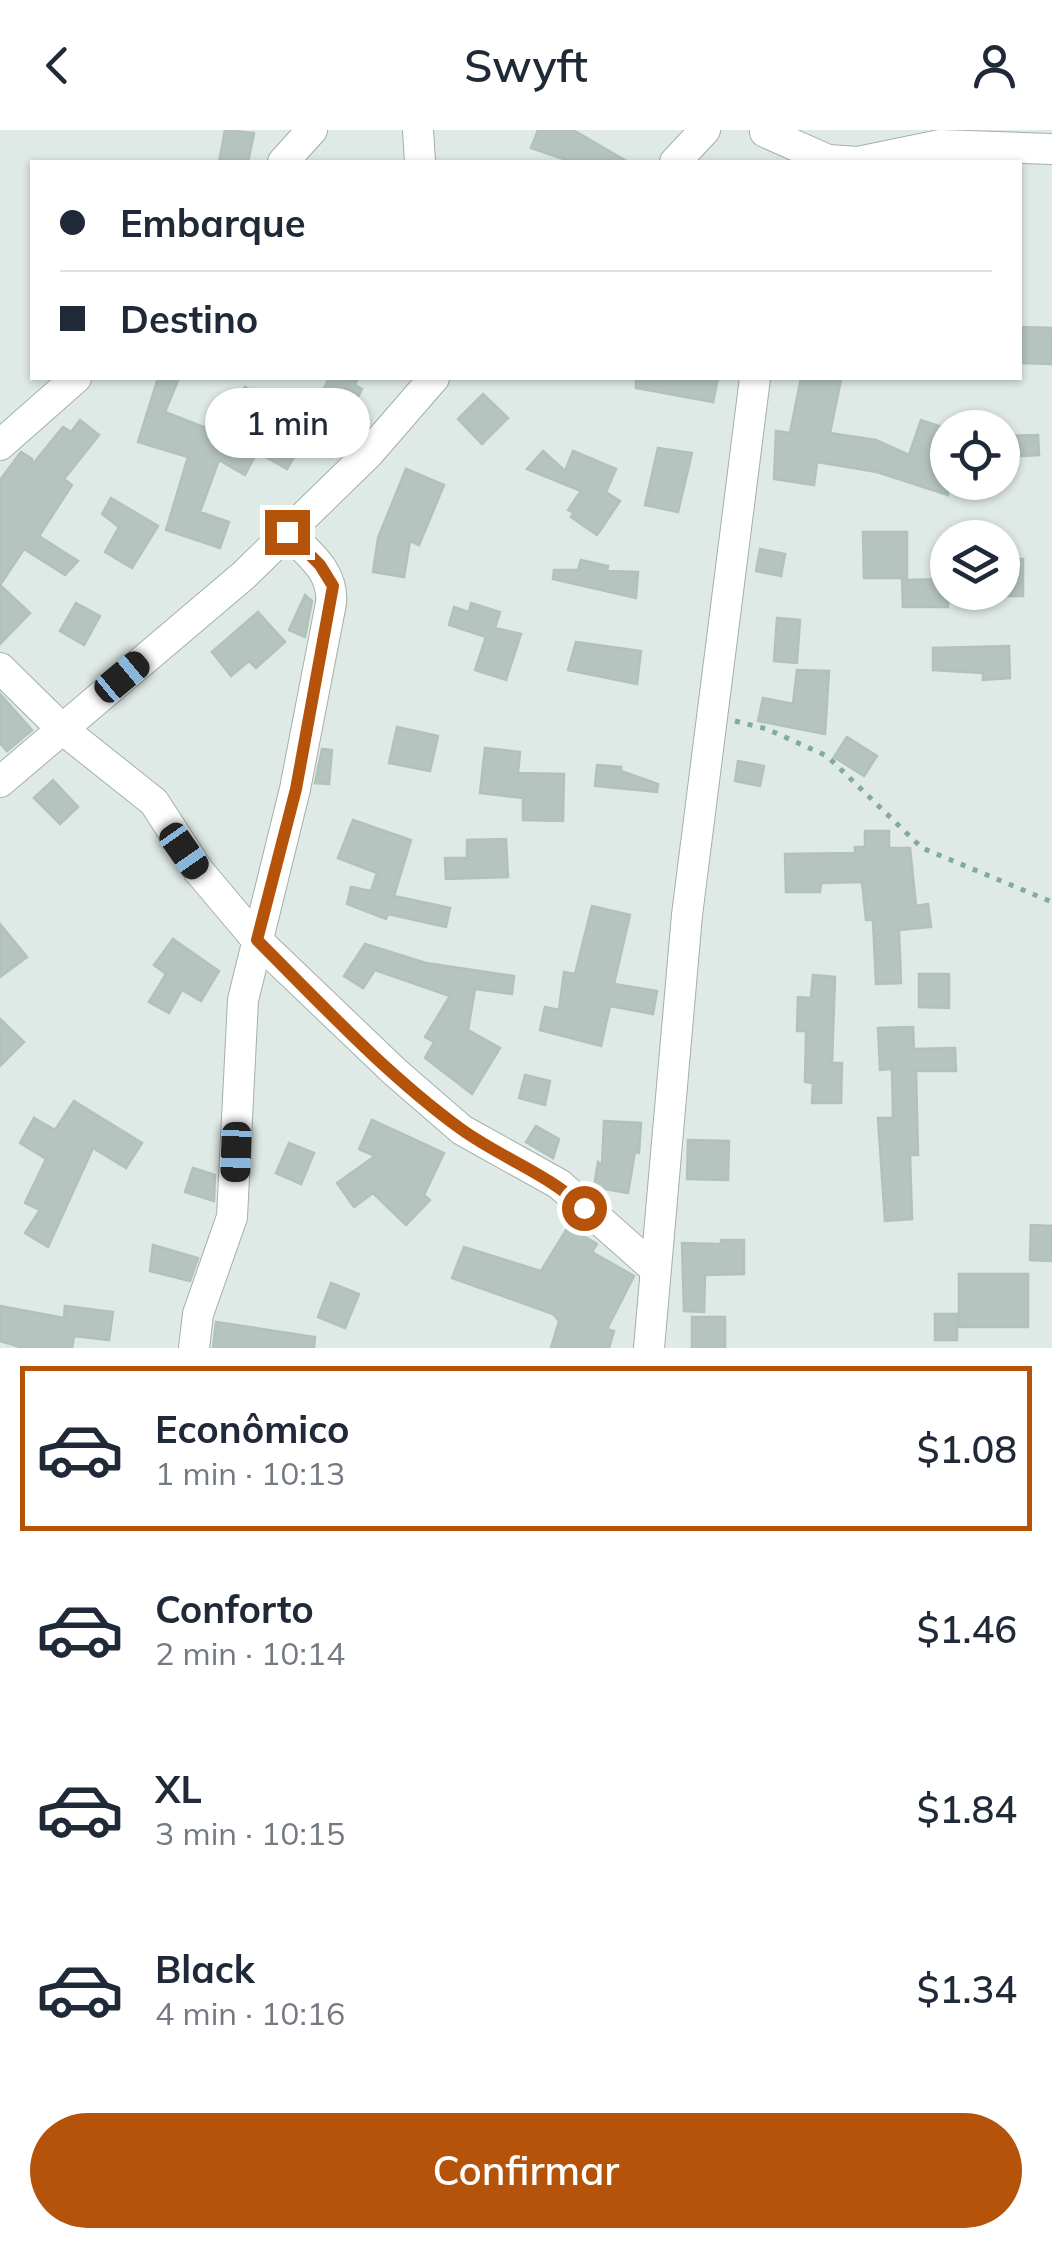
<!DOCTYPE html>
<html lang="pt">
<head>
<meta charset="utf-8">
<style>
  body { margin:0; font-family:Mulish,sans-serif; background:#f6f6f7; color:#1f2937; height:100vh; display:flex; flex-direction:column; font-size:38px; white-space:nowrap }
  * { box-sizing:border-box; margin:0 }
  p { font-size:32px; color:#747a83 }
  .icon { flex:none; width:55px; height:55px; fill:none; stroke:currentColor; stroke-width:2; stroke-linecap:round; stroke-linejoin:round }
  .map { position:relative; height:1218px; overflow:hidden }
  .side { display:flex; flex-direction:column; background:#fff; flex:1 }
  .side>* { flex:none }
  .hud { position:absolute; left:30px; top:30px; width:992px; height:220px; border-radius:0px; box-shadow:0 2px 8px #0004; display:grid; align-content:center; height:220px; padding:0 30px; background:#fff }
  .tools { position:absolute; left:930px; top:280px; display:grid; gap:20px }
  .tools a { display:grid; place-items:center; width:90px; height:90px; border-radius:50%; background:#fff; box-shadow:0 2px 8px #0004; font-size:50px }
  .end { position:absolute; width:45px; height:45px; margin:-22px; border:12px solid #b45309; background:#fff; box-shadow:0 0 0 5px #fff }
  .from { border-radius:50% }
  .bubble { position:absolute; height:70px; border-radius:35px; background:#fff; box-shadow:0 2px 8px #0004; font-size:32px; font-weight:600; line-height:70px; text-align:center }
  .car { position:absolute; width:30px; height:60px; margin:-30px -15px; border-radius:12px; box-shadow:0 0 8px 2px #0007; background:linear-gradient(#222 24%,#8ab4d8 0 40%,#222 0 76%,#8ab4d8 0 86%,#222 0) }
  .hud b { display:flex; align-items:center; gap:35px; height:95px; font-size:38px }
  .hud b+b { border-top:2px solid #e0e1e3 }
  .hud i { width:25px; height:25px; background:#1f2937 }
  ul { padding:18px 0 0; list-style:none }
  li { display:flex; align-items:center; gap:30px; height:165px; margin:0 20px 15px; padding:0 10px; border:5px solid transparent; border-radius:0px }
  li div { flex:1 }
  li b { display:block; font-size:38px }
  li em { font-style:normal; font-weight:600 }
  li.active { border-color:#b45309 }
  li>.icon { width:90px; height:90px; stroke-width:1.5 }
  .action { display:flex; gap:20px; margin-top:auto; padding:20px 30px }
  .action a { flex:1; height:115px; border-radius:60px; background:#b45309; color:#fff; font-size:40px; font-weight:600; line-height:115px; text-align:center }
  header { display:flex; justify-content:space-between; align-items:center; height:130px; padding:0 30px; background:#fff; font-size:45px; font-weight:600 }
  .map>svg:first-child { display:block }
</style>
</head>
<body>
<header><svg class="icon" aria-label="back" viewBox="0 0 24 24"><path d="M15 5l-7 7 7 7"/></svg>Swyft<svg class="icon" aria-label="person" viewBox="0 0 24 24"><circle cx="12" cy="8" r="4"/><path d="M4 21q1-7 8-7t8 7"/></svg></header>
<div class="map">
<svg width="1052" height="1218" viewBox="0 0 1052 1218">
  <rect width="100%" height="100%" fill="#dfe9e5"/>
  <g fill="#b5c4be" stroke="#b2c2bb" stroke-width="2.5">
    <polygon points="225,0 254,3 248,32 219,32"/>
    <polygon points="538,0 573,0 628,32 572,32 531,18"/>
    <polygon points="1020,197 1052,198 1052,234 1020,233"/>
    <polygon points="158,248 179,248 165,282 219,303 245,257 308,292 329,248 358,248 355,255 362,259 342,300 348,303 336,322 307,304 287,339 257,322 245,345 219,330 200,382 229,392 220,418 166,400 188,327 138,312"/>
    <polygon points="636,248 718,248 713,272 636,258"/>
    <polygon points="801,248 841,250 830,303 876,310 909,325 921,290 948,299 941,331 948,333 948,365 877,342 817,332 814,355 774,349 776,301 790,303"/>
    <polygon points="483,264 508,288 482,314 458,289"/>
    <polygon points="80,290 99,305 64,349 72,355 39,406 78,431 65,445 24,419 0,455 30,483 0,514 0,350 21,322 32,329 32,335 63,297 71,302"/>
    <polygon points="1038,305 1039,325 1002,327 1002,306"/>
    <polygon points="658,318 692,323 678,382 645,375"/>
    <polygon points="543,321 565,341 573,321 616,339 606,362 620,371 597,405 571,387 574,383 568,380 581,361 527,339"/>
    <polygon points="406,339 444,355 419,415 410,411 404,447 373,442 378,408"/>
    <polygon points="111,368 158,396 132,438 105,422 119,397 102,384"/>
    <polygon points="863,402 907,402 907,448 864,448"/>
    <polygon points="760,419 785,424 781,446 756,441"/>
    <polygon points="1002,428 1023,429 1023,466 1002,466"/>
    <polygon points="581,430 608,436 607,441 638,442 636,468 553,449 554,440 578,440"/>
    <polygon points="948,449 948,477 903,477 902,450"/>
    <polygon points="305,465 312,471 305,507 289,500"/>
    <polygon points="76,473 100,486 84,515 60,501"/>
    <polygon points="471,473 500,482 495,498 521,504 506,550 475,540 486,507 449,495 454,477 469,482"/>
    <polygon points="258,482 285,512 256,538 249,531 231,546 212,522"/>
    <polygon points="777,488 800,490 797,533 774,531"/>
    <polygon points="576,512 641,521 637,554 568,540"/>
    <polygon points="1009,516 1010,548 983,550 983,543 933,540 933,518"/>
    <polygon points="797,540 829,541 825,604 758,591 763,568 793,574"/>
    <polygon points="0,564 32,600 7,621 0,613"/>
    <polygon points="397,597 438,606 430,641 389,633"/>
    <polygon points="847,607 877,626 864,646 834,627"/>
    <polygon points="485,618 520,622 518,643 564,644 563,691 523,690 523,668 480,663"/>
    <polygon points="322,619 332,620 329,654 315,653"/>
    <polygon points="738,631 764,636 760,656 735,651"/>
    <polygon points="597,635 621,637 621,641 658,654 657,662 595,656"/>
    <polygon points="53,650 78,677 60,694 34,668"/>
    <polygon points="353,690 411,710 394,766 450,778 446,797 388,784 386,789 347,774 351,757 371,761 377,743 338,728"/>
    <polygon points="865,701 889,701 889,718 910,718 916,776 928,774 931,797 899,800 901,853 876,854 873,790 866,790 862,752 821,753 820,762 786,762 785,724 855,723 855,717 865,717"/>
    <polygon points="506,709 508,747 446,749 445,728 467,728 467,710"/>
    <polygon points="592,776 630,785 614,854 657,861 653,884 610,876 601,916 540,900 545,877 559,880 564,842 575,844"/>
    <polygon points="0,794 27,827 0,847"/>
    <polygon points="173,809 219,841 201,871 182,860 169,883 149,872 166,844 154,835"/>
    <polygon points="365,814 426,833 514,846 512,864 475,859 468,900 500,918 472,964 425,928 434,912 425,907 450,866 375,840 363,858 344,846"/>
    <polygon points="919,844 949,844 949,878 919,877"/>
    <polygon points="813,845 835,847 832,933 842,933 841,973 812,973 813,953 805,952 806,901 797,901 798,867 811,868"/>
    <polygon points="0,889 24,912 0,936"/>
    <polygon points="913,897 914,919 955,918 956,941 916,941 918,1025 910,1025 912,1089 885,1091 878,988 893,988 892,939 880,940 878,898"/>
    <polygon points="525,945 550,951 545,975 519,968"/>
    <polygon points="74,971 142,1013 126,1038 93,1018 48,1117 25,1103 40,1080 25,1073 46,1029 20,1013 34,988 55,1000"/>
    <polygon points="372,990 444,1023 424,1065 430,1070 406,1095 373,1063 354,1077 337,1053 375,1026 359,1019"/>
    <polygon points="604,991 641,993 639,1023 635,1022 628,1063 594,1057 598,1032 602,1035"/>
    <polygon points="536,996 559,1009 553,1028 526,1012"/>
    <polygon points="688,1010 729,1011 728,1050 687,1049"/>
    <polygon points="289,1013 314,1023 301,1054 276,1043"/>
    <polygon points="193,1038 215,1045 214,1071 185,1062"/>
    <polygon points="1031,1095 1052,1096 1052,1131 1030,1130"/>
    <polygon points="568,1097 597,1114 592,1122 634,1146 607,1199 614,1201 609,1218 551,1218 559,1191 553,1184 452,1148 464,1117 541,1141"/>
    <polygon points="721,1110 744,1110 744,1144 705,1145 704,1182 684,1181 682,1113 721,1114"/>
    <polygon points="153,1115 198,1128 190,1151 150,1141"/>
    <rect x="959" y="1144" width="69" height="53"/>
    <polygon points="331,1153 359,1164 345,1198 318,1187"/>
    <polygon points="0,1176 64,1188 65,1176 113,1182 109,1210 74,1206 72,1218 23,1218 0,1211"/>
    <rect x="935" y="1184" width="22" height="26"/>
    <rect x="692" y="1187" width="33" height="31"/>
    <polygon points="216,1192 315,1207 314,1218 213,1218"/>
  </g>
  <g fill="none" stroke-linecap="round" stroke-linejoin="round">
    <g stroke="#a2b0ac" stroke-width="32">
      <g id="minor">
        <polyline points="418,0 420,32"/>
        <polyline points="765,2 828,30 858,32 940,15 1052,19"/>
        <polyline points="283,32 312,0"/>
        <polyline points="675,32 705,0"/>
        <polyline points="0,315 76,248"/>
        <polyline points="0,538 61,598 154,672 198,740 257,810 395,942 462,1000 559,1054 655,1139"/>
        <polyline points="0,652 244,445 369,323 434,248"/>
        <path d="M194,1218L198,1184L232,1087L243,870L295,659L331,473C334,441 308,423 287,402"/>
        <polyline points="649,1218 687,785 755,248"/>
      </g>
    </g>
    <polyline stroke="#81ab9e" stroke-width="5" stroke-dasharray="5 8" stroke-linecap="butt" points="735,591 767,599 827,626 922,718 1052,772"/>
    <use href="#minor" stroke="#fff" stroke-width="30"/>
  </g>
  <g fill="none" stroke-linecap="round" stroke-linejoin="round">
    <path stroke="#b45309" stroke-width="12" d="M287,402L320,435L333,456L296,659L257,810C321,874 387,945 461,999C501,1028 547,1043 584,1078"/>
  </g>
</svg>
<div class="tools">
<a><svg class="icon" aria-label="locate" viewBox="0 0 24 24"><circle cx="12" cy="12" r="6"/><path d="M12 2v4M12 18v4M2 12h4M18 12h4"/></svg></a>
<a><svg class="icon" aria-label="layers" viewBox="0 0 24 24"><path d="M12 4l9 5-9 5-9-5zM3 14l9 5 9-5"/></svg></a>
</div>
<i class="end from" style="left:584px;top:1078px"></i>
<i class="end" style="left:287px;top:402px"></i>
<div class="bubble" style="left:205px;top:258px;width:165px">1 min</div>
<i class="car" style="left:122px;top:547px;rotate:50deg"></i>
<i class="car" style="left:184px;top:721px;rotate:145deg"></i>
<i class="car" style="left:236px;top:1022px;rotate:182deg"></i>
<div class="hud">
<b><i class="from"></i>Embarque</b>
<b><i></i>Destino</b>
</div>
</div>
<section class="side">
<ul>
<li class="active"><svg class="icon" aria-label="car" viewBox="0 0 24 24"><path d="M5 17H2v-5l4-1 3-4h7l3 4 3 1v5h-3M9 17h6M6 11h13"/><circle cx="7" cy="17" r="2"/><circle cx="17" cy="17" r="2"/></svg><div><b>Econômico</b><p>1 min · 10:13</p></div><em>$1.08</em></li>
<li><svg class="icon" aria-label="car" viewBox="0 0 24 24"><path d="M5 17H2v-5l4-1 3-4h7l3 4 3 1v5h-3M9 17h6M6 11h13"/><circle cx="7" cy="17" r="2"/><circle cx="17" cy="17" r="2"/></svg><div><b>Conforto</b><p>2 min · 10:14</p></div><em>$1.46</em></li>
<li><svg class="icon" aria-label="car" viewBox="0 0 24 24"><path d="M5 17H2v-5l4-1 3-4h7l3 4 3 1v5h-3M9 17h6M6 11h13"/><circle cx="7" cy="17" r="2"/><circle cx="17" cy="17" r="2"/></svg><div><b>XL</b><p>3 min · 10:15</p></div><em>$1.84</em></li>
<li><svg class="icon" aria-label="car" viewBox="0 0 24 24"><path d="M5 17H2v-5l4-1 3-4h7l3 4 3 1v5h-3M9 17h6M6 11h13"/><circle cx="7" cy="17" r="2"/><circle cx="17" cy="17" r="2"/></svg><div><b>Black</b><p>4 min · 10:16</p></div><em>$1.34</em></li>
</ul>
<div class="action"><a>Confirmar</a></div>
</section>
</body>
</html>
